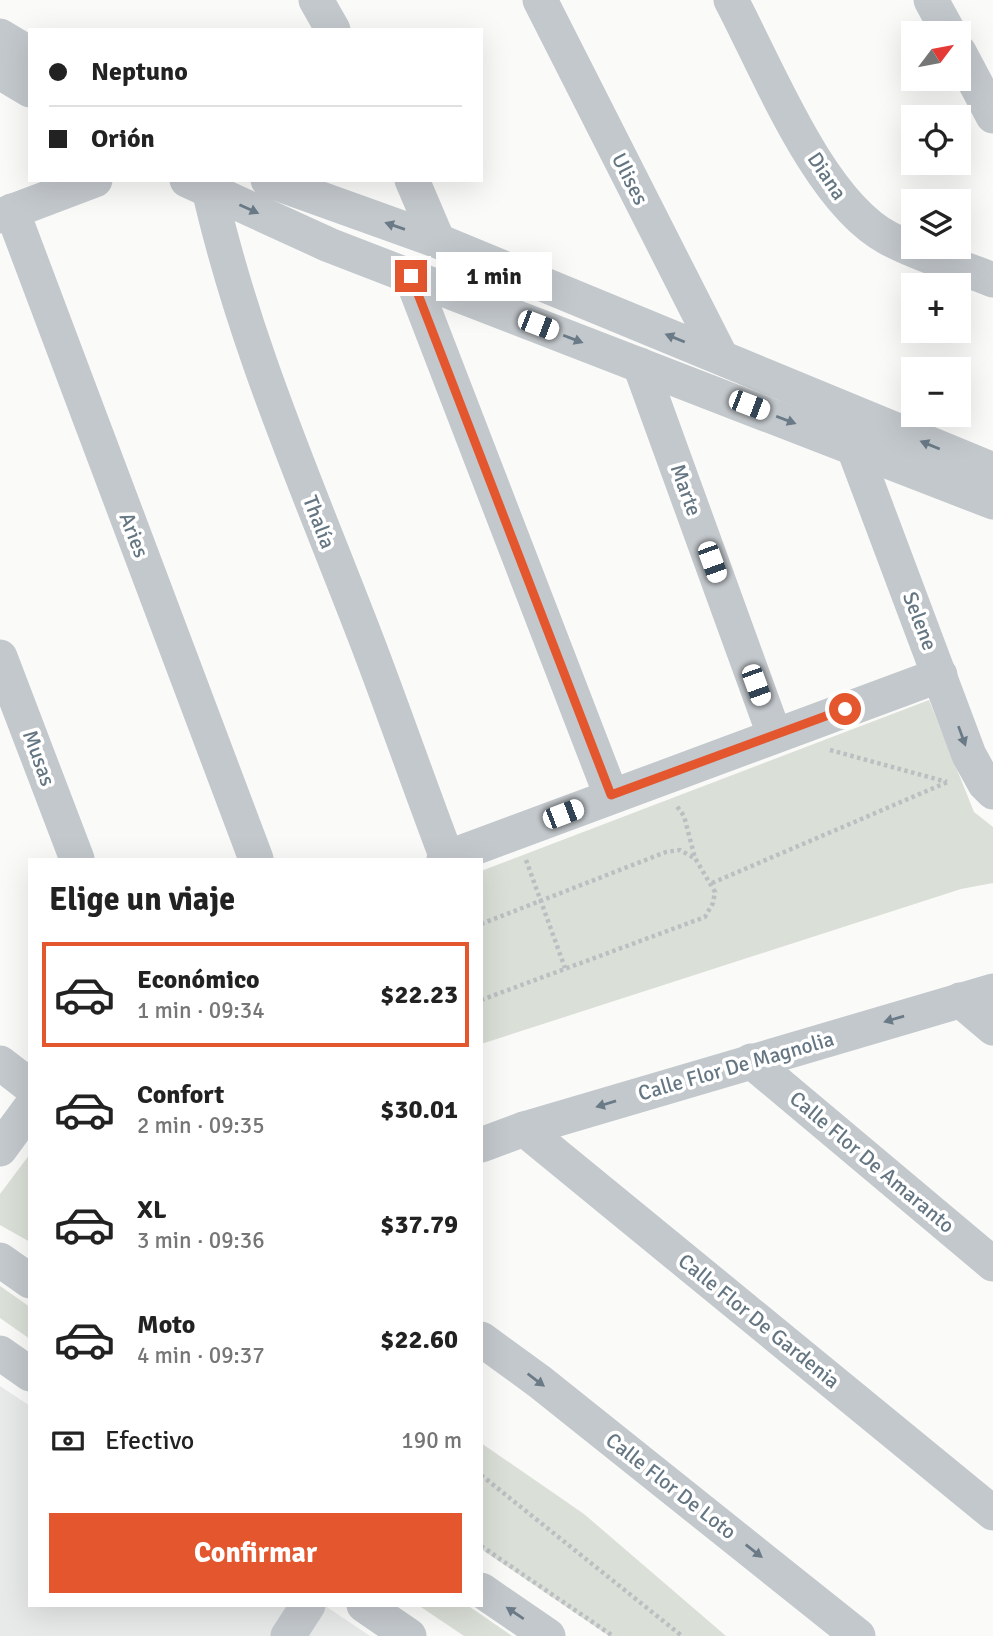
<!DOCTYPE html>
<html lang="es">
<head>
<meta charset="utf-8">
<style>
  body { margin:0; font-family:Signika,sans-serif; background:#f6f6f6; color:#222; height:100vh; display:flex; flex-direction:column; font-size:26px; white-space:nowrap }
  * { box-sizing:border-box; margin:0 }
  p { font-size:23px; color:#767676 }
  .icon { flex:none; width:38px; height:38px; fill:none; stroke:currentColor; stroke-width:2; stroke-linecap:round; stroke-linejoin:round }
  .map { position:relative; flex:1; overflow:hidden }
  .panel { position:absolute; left:28px; top:858px; width:455px; height:749px; display:flex; flex-direction:column; background:#fff; border-radius:0px; box-shadow:0 7px 28px #0002 }
  .panel>* { flex:none }
  .hud { position:absolute; left:28px; top:28px; width:455px; height:154px; border-radius:0px; box-shadow:0 7px 28px #0002; display:grid; align-content:center; height:154px; padding:0 21px; background:#fff }
  .needle { width:46px; rotate:58deg }
  .tools { position:absolute; left:901px; top:21px; display:grid; gap:14px }
  .tools a { display:grid; place-items:center; width:70px; height:70px; border-radius:0px; background:#fff; box-shadow:0 7px 28px #0002; font-size:35px }
  .end { position:absolute; width:32px; height:32px; margin:-16px; border:9px solid #e4572e; background:#fff; box-shadow:0 0 0 4px #fff }
  .from { border-radius:50% }
  .bubble { position:absolute; height:49px; border-radius:0px; background:#fff; box-shadow:0 7px 28px #0002; font-size:23px; font-weight:700; line-height:49px; text-align:center }
  .car { position:absolute; width:21px; height:42px; margin:-21px -10px; border-radius:9px; box-shadow:0 0 5px 2px #0007; background:linear-gradient(#fff 24%,#345 0 40%,#fff 0 76%,#345 0 86%,#fff 0) }
  .hud b { display:flex; align-items:center; gap:24px; height:66px; font-size:26px }
  .hud b+b { border-top:2px solid #e0e0e0 }
  .hud i { width:18px; height:18px; background:#222 }
  ul { padding:0; list-style:none }
  li { display:flex; align-items:center; gap:21px; height:105px; margin:0 14px 10px; padding:0 7px; border:4px solid transparent; border-radius:0px }
  li div { flex:1 }
  li b { display:block; font-size:26px }
  li em { font-style:normal; font-weight:700 }
  li.current { border-color:#e4572e }
  li>.icon { width:63px; height:63px; stroke-width:1.5 }
  h2 { padding:0 21px; font-size:32px; line-height:84px }
  .pay { display:flex; align-items:center; gap:18px; height:77px; padding:0 21px; font-size:26px }
  .pay p { margin-inline-start:auto }
  .cta { display:flex; gap:14px; margin-top:auto; padding:14px 21px }
  .cta a { flex:1; height:80px; border-radius:0px; background:#e4572e; color:#fff; font-size:28px; font-weight:700; line-height:80px; text-align:center }
  .map>svg:first-child { display:block }
</style>
</head>
<body>
<div class="map">
<svg width="993" height="1636" viewBox="0 0 993 1636">
  <rect width="100%" height="100%" fill="#fafaf8"/>
  <polygon fill="#e8e9e9" points="0,1386 30,1406 30,1605 324,1605 370,1636 0,1636"/>
  <g fill="#dadfd7">
    <polygon points="929,700 974,812 993,827 993,883 961,889 481,1044 481,871"/>
    <polygon points="30,1154 30,1242 0,1225 0,1194"/>
    <polygon points="0,1286 30,1307 30,1339 0,1318"/>
    <polygon points="481,1443 584,1514 726,1636 609,1636 481,1549"/>
    <polygon points="418,1605 467,1605 512,1636 464,1636"/>
  </g>
  <g fill="none" stroke-linecap="round" stroke-linejoin="round">
    <g stroke="#bbbfc2" stroke-width="4.5" stroke-dasharray="3.5 3.5" stroke-linecap="butt">
      <polyline points="830,750 947,782"/>
      <polyline points="526,860 565,968"/>
      <polyline points="712,883 950,781"/>
      <polyline points="481,924 666,852 680,850 694,858"/>
      <polyline points="481,1000 705,917 713,903 715,892 695,858 684,816 676,805"/>
      <polyline points="481,1475 682,1636"/>
      <polyline points="481,1546 613,1636"/>
    </g>
    <g stroke="#c3c8cc" stroke-width="35">
      <polyline points="316,0 333,30"/>
      <polyline points="540,0 721,357"/>
      <path d="M731,0C768,70 819,201 888,238C921,256 959,266 993,280"/>
      <polyline points="931,0 949,33"/>
      <polyline points="0,36 30,54"/>
      <polyline points="959,52 993,116"/>
      <polyline points="0,72 30,90"/>
      <polyline points="187,180 329,245 993,502"/>
      <path d="M207,180C242,341 310,492 368,644C395,715 420,787 447,858"/>
      <polyline points="268,180 438,241 993,470"/>
      <polyline points="412,180 438,241"/>
      <polyline points="12,211 256,859"/>
      <polyline points="0,216 95,180"/>
      <polyline points="411,276 611,795"/>
      <polyline points="640,365 774,734"/>
      <polyline points="853,446 969,755 985,784 993,792"/>
      <polyline points="0,657 77,859"/>
      <polyline points="444,859 940,675"/>
      <polyline points="960,1000 993,1028"/>
      <polyline points="751,1061 993,1264"/>
      <polyline points="0,1063 30,1086"/>
      <polyline points="524,1129 993,1513"/>
      <polyline points="481,1145 524,1129 993,991"/>
      <polyline points="0,1149 30,1108"/>
      <polyline points="0,1260 30,1281"/>
      <polyline points="481,1339 540,1382 858,1636"/>
      <polyline points="0,1353 30,1374"/>
      <polyline points="481,1590 548,1636"/>
      <polyline points="364,1605 409,1636"/>
      <polyline points="288,1636 308,1605"/>
    </g>
  </g>
  <defs><path id="oneway-solid" d="M-6-.8H1V-3.2L6.5 0L1 3.2V.8H-6Z" transform="scale(1.75)"/></defs>
  <g fill="#6a7a87">
    <use href="#oneway-solid" transform="translate(249 209) rotate(24)"/>
    <use href="#oneway-solid" transform="translate(395 226) rotate(-161)"/>
    <use href="#oneway-solid" transform="translate(675 338) rotate(-158)"/>
    <use href="#oneway-solid" transform="translate(573 339) rotate(21)"/>
    <use href="#oneway-solid" transform="translate(786 420) rotate(21)"/>
    <use href="#oneway-solid" transform="translate(930 445) rotate(-158)"/>
    <use href="#oneway-solid" transform="translate(962 736) rotate(70)"/>
    <use href="#oneway-solid" transform="translate(894 1019) rotate(164)"/>
    <use href="#oneway-solid" transform="translate(606 1104) rotate(163)"/>
    <use href="#oneway-solid" transform="translate(536 1380) rotate(37)"/>
    <use href="#oneway-solid" transform="translate(754 1551) rotate(38)"/>
    <use href="#oneway-solid" transform="translate(515 1613) rotate(-146)"/>
  </g>
  <g fill="none" stroke-linecap="round" stroke-linejoin="round">
    <polyline stroke="#e4572e" stroke-width="9" points="411,276 611,795 845,709"/>
  </g>
  <g text-anchor="middle" dominant-baseline="central" stroke-width="7" stroke-linejoin="round" paint-order="stroke">
    <g font-size="21" fill="#657683" stroke="#fff">
      <text transform="translate(827 176) rotate(56)">Diana</text>
      <text transform="translate(630 179) rotate(63)">Ulises</text>
      <text transform="translate(686 490) rotate(70)">Marte</text>
      <text transform="translate(319 522) rotate(69)">Thalía</text>
      <text transform="translate(134 535) rotate(69)">Aries</text>
      <text transform="translate(920 621) rotate(69)">Selene</text>
      <text transform="translate(39 758) rotate(70)">Musas</text>
      <text transform="translate(736 1066) rotate(-16)">Calle Flor De Magnolia</text>
      <text transform="translate(872 1162) rotate(40)">Calle Flor De Amaranto</text>
      <text transform="translate(759 1321) rotate(39)">Calle Flor De Gardenia</text>
      <text transform="translate(671 1486) rotate(38)">Calle Flor De Loto</text>
    </g>
  </g>
</svg>
<div class="tools">
<a><svg class="needle" viewBox="-14 -14 28 28"><path d="M0-13l5 13h-10z" fill="#e53935"/><path d="M0 13l5-13h-10z" fill="#767676"/></svg></a>
<a><svg class="icon" aria-label="locate" viewBox="0 0 24 24"><circle cx="12" cy="12" r="6"/><path d="M12 2v4M12 18v4M2 12h4M18 12h4"/></svg></a>
<a><svg class="icon" aria-label="layers" viewBox="0 0 24 24"><path d="M12 4l9 5-9 5-9-5zM3 14l9 5 9-5"/></svg></a>
<a>+</a>
<a>−</a>
</div>
<i class="end from" style="left:845px;top:709px"></i>
<i class="end" style="left:411px;top:276px"></i>
<div class="bubble" style="left:436px;top:252px;width:116px">1 min</div>
<i class="car" style="left:538px;top:325px;rotate:111deg"></i>
<i class="car" style="left:749px;top:405px;rotate:111deg"></i>
<i class="car" style="left:712px;top:562px;rotate:160deg"></i>
<i class="car" style="left:756px;top:685px;rotate:160deg"></i>
<i class="car" style="left:563px;top:814px;rotate:69deg"></i>
<div class="hud">
<b><i class="from"></i>Neptuno</b>
<b><i></i>Orión</b>
</div>
<section class="panel">
<h2>Elige un viaje</h2>
<ul>
<li class="current"><svg class="icon" aria-label="car" viewBox="0 0 24 24"><path d="M5 17H2v-5l4-1 3-4h7l3 4 3 1v5h-3M9 17h6M6 11h13"/><circle cx="7" cy="17" r="2"/><circle cx="17" cy="17" r="2"/></svg><div><b>Económico</b><p>1 min · 09:34</p></div><em>$22.23</em></li>
<li><svg class="icon" aria-label="car" viewBox="0 0 24 24"><path d="M5 17H2v-5l4-1 3-4h7l3 4 3 1v5h-3M9 17h6M6 11h13"/><circle cx="7" cy="17" r="2"/><circle cx="17" cy="17" r="2"/></svg><div><b>Confort</b><p>2 min · 09:35</p></div><em>$30.01</em></li>
<li><svg class="icon" aria-label="car" viewBox="0 0 24 24"><path d="M5 17H2v-5l4-1 3-4h7l3 4 3 1v5h-3M9 17h6M6 11h13"/><circle cx="7" cy="17" r="2"/><circle cx="17" cy="17" r="2"/></svg><div><b>XL</b><p>3 min · 09:36</p></div><em>$37.79</em></li>
<li><svg class="icon" aria-label="car" viewBox="0 0 24 24"><path d="M5 17H2v-5l4-1 3-4h7l3 4 3 1v5h-3M9 17h6M6 11h13"/><circle cx="7" cy="17" r="2"/><circle cx="17" cy="17" r="2"/></svg><div><b>Moto</b><p>4 min · 09:37</p></div><em>$22.60</em></li>
</ul>
<div class="pay"><svg class="icon" aria-label="cash" viewBox="0 0 24 24"><path d="M3 7h18v10H3z"/><circle cx="12" cy="12" r="2"/></svg>Efectivo<p>190 m</p></div>
<div class="cta"><a>Confirmar</a></div>
</section>
</div>
</body>
</html>
